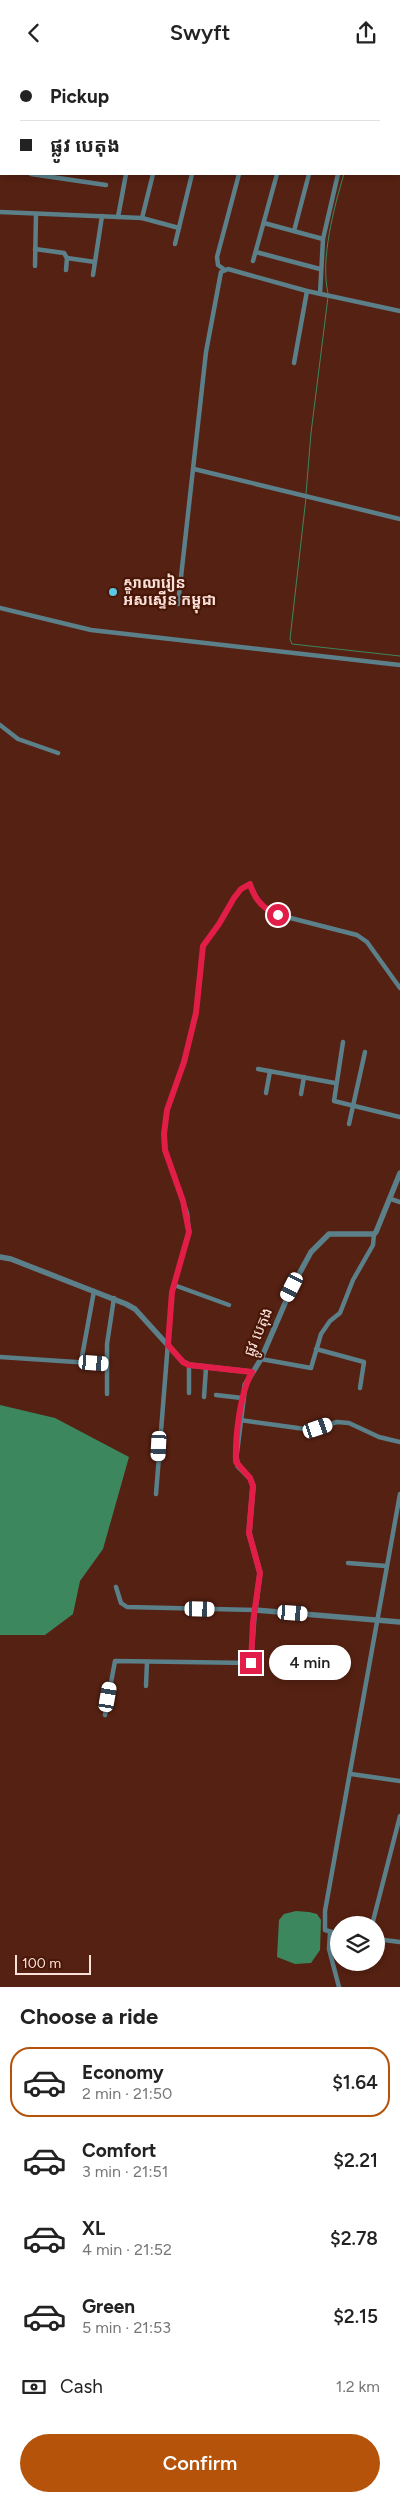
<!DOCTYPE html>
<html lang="en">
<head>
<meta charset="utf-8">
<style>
  body { margin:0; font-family:Figtree,"Noto Sans Khmer",sans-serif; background:#f2f2f2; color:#222; height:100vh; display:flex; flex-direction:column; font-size:19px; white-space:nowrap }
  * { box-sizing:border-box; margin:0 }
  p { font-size:16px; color:#767676 }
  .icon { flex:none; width:28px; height:28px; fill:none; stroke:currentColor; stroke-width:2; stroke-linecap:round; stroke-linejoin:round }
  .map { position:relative; height:1922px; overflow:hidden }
  .side { display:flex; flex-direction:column; background:#fff; flex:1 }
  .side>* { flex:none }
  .guide { position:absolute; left:0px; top:0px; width:400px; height:110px; box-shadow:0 2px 8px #0003; display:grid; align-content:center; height:110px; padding:0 20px; background:#fff }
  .fabs { position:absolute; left:330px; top:1851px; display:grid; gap:10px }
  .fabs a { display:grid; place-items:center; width:55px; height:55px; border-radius:50%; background:#fff; box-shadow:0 2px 8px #0003; font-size:25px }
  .scale { position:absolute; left:15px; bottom:12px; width:76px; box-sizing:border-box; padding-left:5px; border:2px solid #fce1d9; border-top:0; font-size:14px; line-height:18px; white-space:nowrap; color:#fce1d9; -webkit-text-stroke:4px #491707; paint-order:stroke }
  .end { position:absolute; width:22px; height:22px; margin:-11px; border:6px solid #e11d48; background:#fff; box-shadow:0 0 0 2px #fff }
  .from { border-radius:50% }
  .bubble { position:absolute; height:35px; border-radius:18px; background:#fff; box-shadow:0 2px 8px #0003; font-size:16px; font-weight:600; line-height:35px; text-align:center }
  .car { position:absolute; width:15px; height:30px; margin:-15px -8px; border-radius:6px; box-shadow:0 0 4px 1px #0007; background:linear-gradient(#fff 24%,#345 0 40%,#fff 0 76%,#345 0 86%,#fff 0) }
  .guide b { display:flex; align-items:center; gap:18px; height:48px; font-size:19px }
  .guide b+b { border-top:1px solid #e0e0e0 }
  .guide i { width:12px; height:12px; background:#222 }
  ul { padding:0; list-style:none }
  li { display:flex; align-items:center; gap:15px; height:70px; margin:0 10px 8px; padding:0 10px; border:2px solid transparent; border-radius:20px }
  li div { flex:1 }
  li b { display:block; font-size:19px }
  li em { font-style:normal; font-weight:600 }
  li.active { border-color:#b45309 }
  li>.icon { width:45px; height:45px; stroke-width:1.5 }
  h2 { padding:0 20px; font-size:22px; line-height:60px }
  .pay { display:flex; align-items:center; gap:12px; height:55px; padding:0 20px; font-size:19px }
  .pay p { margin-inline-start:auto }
  .button { display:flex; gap:10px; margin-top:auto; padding:10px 20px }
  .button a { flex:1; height:58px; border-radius:30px; background:#b45309; color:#fff; font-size:20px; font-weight:600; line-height:58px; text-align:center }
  header { display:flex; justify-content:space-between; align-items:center; height:65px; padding:0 20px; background:#fff; font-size:22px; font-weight:600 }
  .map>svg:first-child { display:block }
</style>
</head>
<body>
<header><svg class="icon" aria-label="back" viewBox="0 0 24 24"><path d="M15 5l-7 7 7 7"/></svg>Swyft<svg class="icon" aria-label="share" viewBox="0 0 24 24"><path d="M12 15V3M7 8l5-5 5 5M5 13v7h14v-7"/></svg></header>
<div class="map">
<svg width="400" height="1922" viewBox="0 0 400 1922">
  <rect width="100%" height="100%" fill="#552112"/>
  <g fill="#3d875f">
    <polygon points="0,1340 55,1353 129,1392 103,1484 80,1516 73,1549 45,1570 0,1570"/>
    <polygon points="296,1846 309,1847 317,1849 321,1855 320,1885 311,1898 295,1899 277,1892 279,1855 284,1849"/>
  </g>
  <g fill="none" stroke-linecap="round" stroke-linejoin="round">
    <g stroke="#3d875f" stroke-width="1">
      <path d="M328,228C320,195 334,142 344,109"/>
      <polyline points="306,429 311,368 328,232"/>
      <polyline points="306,433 290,574 292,579 400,591"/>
    </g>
    <g stroke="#5b808a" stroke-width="4.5">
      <polyline points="216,0 219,1"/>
      <polyline points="349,0 351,1"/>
      <polyline points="147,1 147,0"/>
      <polyline points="186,1 186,0"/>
      <polyline points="225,1 225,0"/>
      <polyline points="267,1 268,0"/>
      <polyline points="307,1 307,0"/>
      <polyline points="366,1 367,0"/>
      <polyline points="0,32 1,32"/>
      <polyline points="0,55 1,56"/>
      <polyline points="0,104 1,104"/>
      <polyline points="31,109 106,120"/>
      <polyline points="0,147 142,153 179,163"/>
      <polyline points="118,152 126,109"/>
      <polyline points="142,153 153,109"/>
      <polyline points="264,158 323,174"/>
      <polyline points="294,166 309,109"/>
      <polyline points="175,179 192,109"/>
      <polyline points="35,184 64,188 67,193 66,205"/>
      <polyline points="256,187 320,204"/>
      <polyline points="67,193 95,197"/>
      <polyline points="253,196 277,109"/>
      <polyline points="35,201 36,149"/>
      <polyline points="225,205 218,200 217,192 239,109"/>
      <polyline points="93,210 102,151"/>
      <polyline points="320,229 323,174 338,109"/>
      <polyline points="294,298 307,226"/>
      <polyline points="194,404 400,454"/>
      <polyline points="178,539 206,287 221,207 228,204 307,226 400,246"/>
      <polyline points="0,543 91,565 400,600"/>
      <polyline points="0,660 18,674 58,688"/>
      <polyline points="343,977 334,1036 400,1052"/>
      <polyline points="258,1004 335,1018"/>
      <polyline points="266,1028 270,1006"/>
      <polyline points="301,1029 304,1012"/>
      <polyline points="349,1059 365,987"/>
      <polyline points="391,1134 400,1137"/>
      <polyline points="174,1220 229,1240"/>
      <polyline points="316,1284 364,1297 360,1323"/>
      <polyline points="0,1292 106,1299"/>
      <polyline points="261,1294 311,1303 321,1269 330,1256 340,1248 353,1215 373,1180 374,1169"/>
      <polyline points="81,1297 94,1226"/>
      <polyline points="189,1328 189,1300"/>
      <polyline points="107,1329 107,1279 114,1233"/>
      <polyline points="216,1330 242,1333"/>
      <polyline points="204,1332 206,1303"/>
      <polyline points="240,1355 305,1364 318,1363 337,1357 349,1358 379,1372 400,1377"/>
      <polyline points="156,1429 172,1227 189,1167 187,1148 165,1085 164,1069 167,1045 184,997 196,948 203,881 219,859 234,833 241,824 250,819 257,834 271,848 357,870 367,877 400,923"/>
      <polyline points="348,1498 386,1501"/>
      <polyline points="146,1621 147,1597"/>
      <polyline points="105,1650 115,1596 251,1598 255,1545 127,1542 121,1538 116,1522"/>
      <polyline points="351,1709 400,1716"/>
      <polyline points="372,1860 400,1751"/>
      <polyline points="330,1868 329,1884 339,1922"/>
      <polyline points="339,1869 325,1865 325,1846 400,1429"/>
      <polyline points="376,1874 400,1877"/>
    </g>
    <g stroke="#5b808a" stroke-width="5.5">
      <polyline points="400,1108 376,1167 374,1169 329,1169 311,1187 292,1222 261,1294 245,1320 236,1392 238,1401 250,1413 253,1421 249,1468 260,1508 255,1545 400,1557"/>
      <polyline points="0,1192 11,1194 126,1239 135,1244 183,1297 189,1300 252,1307"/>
    </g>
  </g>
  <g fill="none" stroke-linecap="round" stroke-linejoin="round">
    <path stroke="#e11d48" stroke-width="6" d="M251,1598L253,1557L260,1508L249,1468L253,1421L250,1413L236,1397C235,1372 240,1328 252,1307L189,1300L183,1297L168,1280L172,1227L189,1167L183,1136L165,1085L164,1069L167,1045L184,997L196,948L203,881L219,859L234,833L241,824L250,819C254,833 263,844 278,850"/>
  </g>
  <circle fill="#59c8e5" stroke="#491707" stroke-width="2" cx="113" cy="527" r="5"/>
  <g text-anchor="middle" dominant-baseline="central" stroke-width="4.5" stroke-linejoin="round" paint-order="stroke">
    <g font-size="15" font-weight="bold" fill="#fce1d9" stroke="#491707" text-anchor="start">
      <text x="123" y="518">សាលារៀន<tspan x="123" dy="17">អ៉ិសស្ទើន កម្ពុជា</tspan></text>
    </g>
    <g font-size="15" fill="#fce1d9" stroke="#491707">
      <text transform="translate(258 1267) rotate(-67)">ផ្លូវ បេតុង</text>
    </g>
  </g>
</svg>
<div class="fabs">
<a><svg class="icon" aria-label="layers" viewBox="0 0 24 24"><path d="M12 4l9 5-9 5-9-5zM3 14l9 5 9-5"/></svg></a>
</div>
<div class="scale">100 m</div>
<i class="end from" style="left:278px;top:850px"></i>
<i class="end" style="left:251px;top:1598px"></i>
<div class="bubble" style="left:269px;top:1580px;width:82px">4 min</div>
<i class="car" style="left:292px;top:1222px;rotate:207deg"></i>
<i class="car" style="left:94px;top:1298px;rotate:94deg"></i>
<i class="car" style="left:318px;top:1363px;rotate:71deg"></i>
<i class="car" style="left:159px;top:1381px;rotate:183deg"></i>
<i class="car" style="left:200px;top:1544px;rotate:91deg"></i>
<i class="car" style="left:293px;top:1548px;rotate:94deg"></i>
<i class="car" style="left:108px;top:1632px;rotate:10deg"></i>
<div class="guide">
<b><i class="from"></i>Pickup</b>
<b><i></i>ផ្លូវ បេតុង</b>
</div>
</div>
<section class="side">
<h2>Choose a ride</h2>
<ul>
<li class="active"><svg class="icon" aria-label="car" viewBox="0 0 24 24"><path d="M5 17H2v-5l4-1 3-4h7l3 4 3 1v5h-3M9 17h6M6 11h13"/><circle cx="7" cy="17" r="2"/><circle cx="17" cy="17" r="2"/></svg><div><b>Economy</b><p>2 min · 21:50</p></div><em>$1.64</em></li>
<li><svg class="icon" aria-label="car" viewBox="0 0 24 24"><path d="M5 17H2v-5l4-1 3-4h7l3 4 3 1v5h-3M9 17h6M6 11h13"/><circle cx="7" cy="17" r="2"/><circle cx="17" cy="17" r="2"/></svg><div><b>Comfort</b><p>3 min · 21:51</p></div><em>$2.21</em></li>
<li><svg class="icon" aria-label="car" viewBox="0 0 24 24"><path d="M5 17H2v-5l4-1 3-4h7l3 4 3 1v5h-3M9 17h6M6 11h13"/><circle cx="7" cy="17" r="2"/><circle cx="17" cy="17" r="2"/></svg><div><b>XL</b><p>4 min · 21:52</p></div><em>$2.78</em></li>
<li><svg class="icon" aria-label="car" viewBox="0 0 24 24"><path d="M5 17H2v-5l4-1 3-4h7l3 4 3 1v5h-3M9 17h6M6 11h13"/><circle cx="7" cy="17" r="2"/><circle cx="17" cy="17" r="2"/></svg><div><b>Green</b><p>5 min · 21:53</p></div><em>$2.15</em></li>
</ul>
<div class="pay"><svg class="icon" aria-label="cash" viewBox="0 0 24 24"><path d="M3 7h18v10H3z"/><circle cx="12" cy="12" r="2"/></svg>Cash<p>1.2 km</p></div>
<div class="button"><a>Confirm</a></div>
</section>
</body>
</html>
